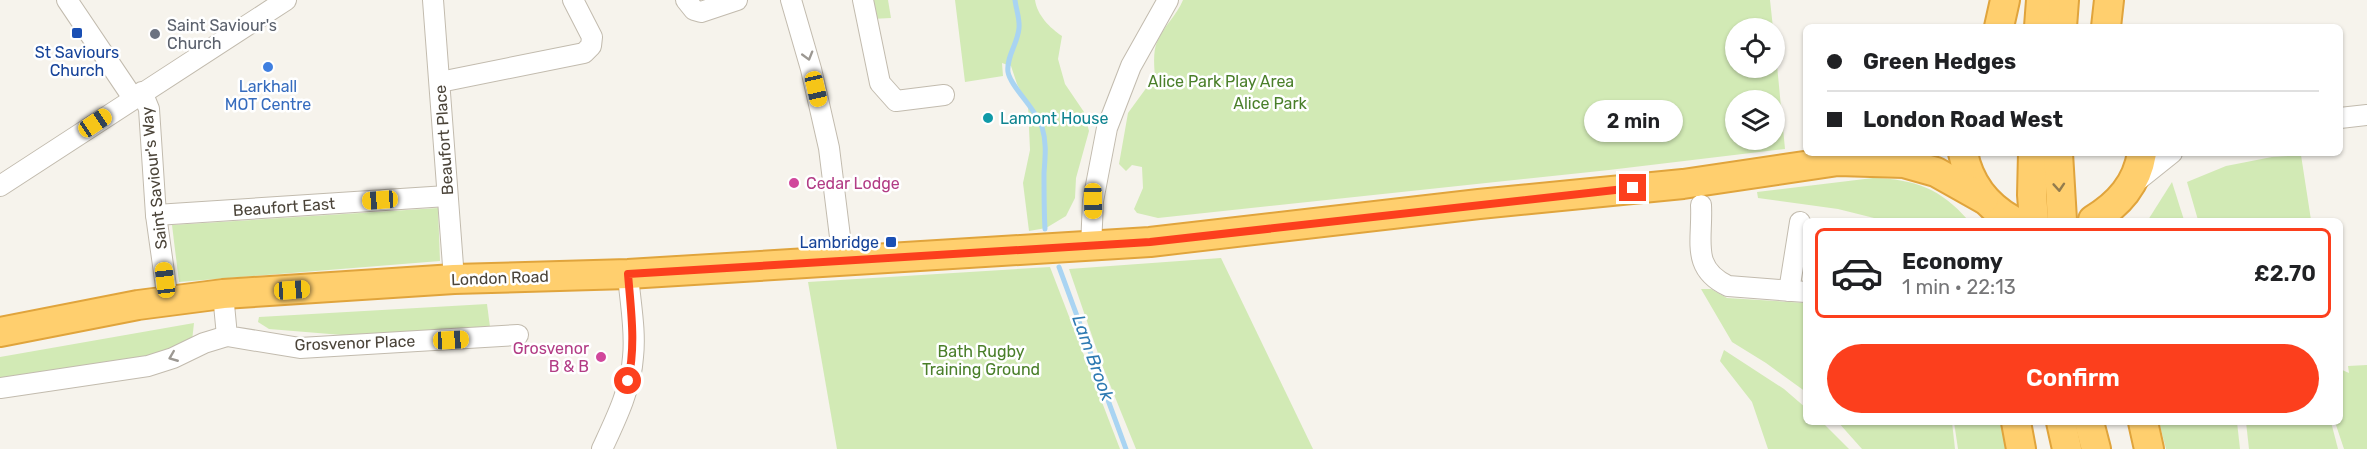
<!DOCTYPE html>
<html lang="en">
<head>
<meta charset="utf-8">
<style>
  body { margin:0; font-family:Rubik,sans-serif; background:#f2f2f2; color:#202124; height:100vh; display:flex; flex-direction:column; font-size:22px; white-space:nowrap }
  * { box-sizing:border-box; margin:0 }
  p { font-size:20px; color:#757577 }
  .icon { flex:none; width:33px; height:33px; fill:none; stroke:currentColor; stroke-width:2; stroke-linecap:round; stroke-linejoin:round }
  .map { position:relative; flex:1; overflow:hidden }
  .sheet { position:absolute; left:1803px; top:218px; width:540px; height:207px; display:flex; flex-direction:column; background:#fff; border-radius:9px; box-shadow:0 2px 4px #0004 }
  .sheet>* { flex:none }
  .guide { position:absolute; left:1803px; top:24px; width:540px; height:132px; border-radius:9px; box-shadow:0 2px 4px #0004; display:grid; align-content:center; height:132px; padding:0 24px; background:#fff }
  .tools { position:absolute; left:1725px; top:18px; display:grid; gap:12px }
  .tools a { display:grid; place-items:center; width:60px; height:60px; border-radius:50%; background:#fff; box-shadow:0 2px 4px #0004; font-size:30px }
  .end { position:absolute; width:27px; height:27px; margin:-14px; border:8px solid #fc3f1d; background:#fff; box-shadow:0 0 0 3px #fff }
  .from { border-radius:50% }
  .bubble { position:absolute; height:42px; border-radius:21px; background:#fff; box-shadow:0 2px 4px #0004; font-size:20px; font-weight:600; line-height:42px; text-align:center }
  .car { position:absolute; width:18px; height:36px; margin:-18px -9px; border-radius:8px; box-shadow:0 0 4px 2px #0007; background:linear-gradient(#f5c518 24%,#345 0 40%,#f5c518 0 76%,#345 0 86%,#f5c518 0) }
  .guide b { display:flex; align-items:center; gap:21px; height:57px; font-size:22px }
  .guide b+b { border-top:2px solid #e0e0e0 }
  .guide i { width:15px; height:15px; background:#202124 }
  ul { padding:10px 0 0; list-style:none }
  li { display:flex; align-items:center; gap:18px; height:90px; margin:0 12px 9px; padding:0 12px; border:3px solid transparent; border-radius:9px }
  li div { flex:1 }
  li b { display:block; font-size:22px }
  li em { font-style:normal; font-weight:600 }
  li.on { border-color:#fc3f1d }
  li>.icon { width:54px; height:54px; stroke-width:1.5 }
  .action { display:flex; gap:12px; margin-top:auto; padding:12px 24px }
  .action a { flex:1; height:69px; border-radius:36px; background:#fc3f1d; color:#fff; font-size:24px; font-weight:600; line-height:69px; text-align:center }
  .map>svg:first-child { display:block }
</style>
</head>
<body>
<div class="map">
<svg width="2367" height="449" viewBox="0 0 2367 449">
  <rect width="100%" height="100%" fill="#f6f3ec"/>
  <g fill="#d2eab5" fill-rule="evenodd">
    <polygon points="868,0 888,0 891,18 871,19"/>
    <path d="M955,0H1035C1037,15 1050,28 1062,36L1058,59L1065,84L1084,112L1089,131L1076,178L1075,198L1066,216L1046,228L1029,231L1023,183L1030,150L1028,105L1017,84L1011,66L1002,63L1003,76L965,82Z"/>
    <path d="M1183,0H1770L1773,28H1736V68H1774L1775,44L1785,149L1609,170L1158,218L1137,213L1134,209L1143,188L1142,167L1132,165L1126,171L1119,164L1128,113L1155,76C1154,66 1153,51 1157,42C1163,27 1177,15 1183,0ZM1736,100H1774V140H1736Z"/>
    <polygon points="2301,155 2311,220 2198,220 2187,182 2226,166 2272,157"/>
    <path d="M1873,178C1915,179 1941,189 1968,220H1882L1838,209L1758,198L1757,192Z"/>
    <polygon points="2172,182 2184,220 2148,220"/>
    <polygon points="438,208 440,261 179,282 172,225"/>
    <polygon points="1221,258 1313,449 1136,449 1102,365 1069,269"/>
    <polygon points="1050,267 1120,449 837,449 808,282"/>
    <polygon points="1701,289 1711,289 1727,298 1806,303 1806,392 1766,363 1732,342"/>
    <polygon points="487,304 490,327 342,335 269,329 258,322 259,317"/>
    <polygon points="194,323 192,341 173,353 0,381 0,357"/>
    <polygon points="1724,350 1784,389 1806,408 1806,422 1822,422 1849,449 1768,449 1752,402 1720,361"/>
    <polygon points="2367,365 2367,449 2344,449 2335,422 2340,422 2340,369 2349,373 2348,366"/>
    <polygon points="1838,422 1952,422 1955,449 1862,449"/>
    <polygon points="1954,422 2005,422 2009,449 1958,449"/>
    <polygon points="2159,422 2237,422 2240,449 2166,449"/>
    <polygon points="2246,422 2331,422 2338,449 2249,449"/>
  </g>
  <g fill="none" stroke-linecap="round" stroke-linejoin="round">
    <g stroke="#a9d4f2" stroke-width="5">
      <path d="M1015,0C1016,9 1020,19 1019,28C1018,43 1006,57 1008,72C1010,86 1036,109 1042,127C1047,143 1045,158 1044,173C1044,192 1044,211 1045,229"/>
      <polyline points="1059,267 1126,449"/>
    </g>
    <g stroke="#c2bbae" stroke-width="22">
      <g id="minor">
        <polyline points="67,0 133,98"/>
        <polyline points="433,0 454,279"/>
        <polyline points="686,0 694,10 701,12 737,0"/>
        <polyline points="791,0 811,69 829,148 843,261"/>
        <polyline points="863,0 880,83 896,101 944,95"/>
        <polyline points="440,82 584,53 591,46 592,37 573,0"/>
        <polyline points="142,92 149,109 156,215 168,301"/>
        <polyline points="2340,118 2367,115"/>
        <polyline points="2132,185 2172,153"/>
        <polyline points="0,186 286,0"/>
        <path d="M1701,205C1703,240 1690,268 1728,286L1806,292"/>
        <polyline points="156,215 447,196"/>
        <polyline points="1091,247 1093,201 1107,128 1131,66 1168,0"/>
        <polyline points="1789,291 1800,222"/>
        <polyline points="223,294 227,336 300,348 518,335"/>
        <polyline points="0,388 148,366 173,358 204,343 227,336"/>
        <path d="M602,449C615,421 631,389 633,357C636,330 630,302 628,274"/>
      </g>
    </g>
    <g stroke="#e0a43c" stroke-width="32">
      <g id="highway">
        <polyline points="1999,27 2005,0"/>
        <polyline points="2039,27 2041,0"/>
        <polyline points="2062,27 2064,0"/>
        <polyline points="2106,27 2109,0"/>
        <path d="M1963,153C1969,183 1985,205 2012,220"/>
        <polyline points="2033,153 2032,195 2034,220"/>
        <polyline points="2058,153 2062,220"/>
        <path d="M2093,220C2119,204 2137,184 2142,153"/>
        <polyline points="0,332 138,305 223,294 454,279 628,274 1150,242 1479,204 1683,184 1838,161 1904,163 1936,172 1984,199"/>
        <polyline points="2016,422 2021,449"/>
        <polyline points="2061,422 2067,449"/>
        <polyline points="2089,422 2096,449"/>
        <polyline points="2143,422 2149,449"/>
      </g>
    </g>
    <use href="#minor" stroke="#fff" stroke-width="20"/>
    <use href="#highway" stroke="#ffcf6e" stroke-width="28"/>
  </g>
  <defs><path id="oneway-chevron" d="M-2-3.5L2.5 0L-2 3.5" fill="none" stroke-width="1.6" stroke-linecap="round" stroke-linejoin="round" transform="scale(1.5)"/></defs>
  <g stroke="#9c9892">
    <use href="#oneway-chevron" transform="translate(808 56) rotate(74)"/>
    <use href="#oneway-chevron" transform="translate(173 357) rotate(158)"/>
  </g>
  <use stroke="#937c4e" href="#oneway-chevron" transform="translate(2059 187) rotate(86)"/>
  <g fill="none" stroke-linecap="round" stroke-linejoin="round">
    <path stroke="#fc3f1d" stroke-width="8" d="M628,381C636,345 631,311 628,274L1150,242L1633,188"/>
  </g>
  <g fill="#1a4fb4" stroke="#fff" stroke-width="2">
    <rect x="71" y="27" width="12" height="12" rx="3"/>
    <rect x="885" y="236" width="12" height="12" rx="3"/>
  </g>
  <circle fill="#6b7280" stroke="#fff" stroke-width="2" cx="155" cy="34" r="6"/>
  <circle fill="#3f7fe0" stroke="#fff" stroke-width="2" cx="268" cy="67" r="6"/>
  <circle fill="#0f9aa8" stroke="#fff" stroke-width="2" cx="988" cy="118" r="6"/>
  <g fill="#d1479c" stroke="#fff" stroke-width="2">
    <circle cx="794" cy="183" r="6"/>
    <circle cx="601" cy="357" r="6"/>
  </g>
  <g text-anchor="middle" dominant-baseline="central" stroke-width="5" stroke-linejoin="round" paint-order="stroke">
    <g font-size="16" fill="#5b616d" stroke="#fff" text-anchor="start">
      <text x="167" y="25">Saint Saviour's<tspan x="167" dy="18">Church</tspan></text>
    </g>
    <g font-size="16" fill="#164399" stroke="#fff">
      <text x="77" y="52">St Saviours<tspan x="77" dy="18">Church</tspan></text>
      <text x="879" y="242" text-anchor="end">Lambridge</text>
    </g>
    <g font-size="16" fill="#4a7f2a" stroke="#fff">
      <text x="1221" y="81">Alice Park Play Area</text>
      <text x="1270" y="103">Alice Park</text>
      <text x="981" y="351">Bath Rugby<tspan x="981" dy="18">Training Ground</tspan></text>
    </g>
    <g font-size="16" fill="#366cbe" stroke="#fff">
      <text x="268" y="86">Larkhall<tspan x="268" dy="18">MOT Centre</tspan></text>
    </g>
    <g font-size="16" fill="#0d838f" stroke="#fff" text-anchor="start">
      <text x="1000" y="118">Lamont House</text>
    </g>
    <g font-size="16" fill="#4b4439" stroke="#fff">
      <text transform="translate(444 140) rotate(-94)">Beaufort Place</text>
      <text transform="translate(154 178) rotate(-96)">Saint Saviour's Way</text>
      <text transform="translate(284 207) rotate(-4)">Beaufort East</text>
      <text transform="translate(500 278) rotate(-2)">London Road</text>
      <text transform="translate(355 343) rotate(-2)">Grosvenor Place</text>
    </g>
    <g font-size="16" fill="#b23c85" stroke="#fff" text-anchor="start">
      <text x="806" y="183">Cedar Lodge</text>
      <text x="589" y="348" text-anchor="end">Grosvenor<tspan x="589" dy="18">B &amp; B</tspan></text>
    </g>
    <g font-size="18" font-style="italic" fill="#2e7ab2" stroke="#fff">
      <text transform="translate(1093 358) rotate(70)">Lam Brook</text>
    </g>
  </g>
</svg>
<div class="tools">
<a><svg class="icon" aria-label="locate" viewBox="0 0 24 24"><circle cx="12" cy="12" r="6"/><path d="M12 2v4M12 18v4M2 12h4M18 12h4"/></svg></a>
<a><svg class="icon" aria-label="layers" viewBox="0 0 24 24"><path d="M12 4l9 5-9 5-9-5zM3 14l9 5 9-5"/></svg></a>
</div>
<i class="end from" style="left:628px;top:381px"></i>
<i class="end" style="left:1633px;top:188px"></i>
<div class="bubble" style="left:1584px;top:100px;width:99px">2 min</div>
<i class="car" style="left:816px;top:89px;rotate:167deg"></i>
<i class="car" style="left:95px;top:123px;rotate:56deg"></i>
<i class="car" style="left:380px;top:200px;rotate:266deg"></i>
<i class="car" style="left:1093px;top:201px;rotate:179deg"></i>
<i class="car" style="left:165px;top:280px;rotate:353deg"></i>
<i class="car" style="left:292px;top:290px;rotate:86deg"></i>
<i class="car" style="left:451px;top:340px;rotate:87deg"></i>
<div class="guide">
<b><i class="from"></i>Green Hedges</b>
<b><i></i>London Road West</b>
</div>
<section class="sheet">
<ul>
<li class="on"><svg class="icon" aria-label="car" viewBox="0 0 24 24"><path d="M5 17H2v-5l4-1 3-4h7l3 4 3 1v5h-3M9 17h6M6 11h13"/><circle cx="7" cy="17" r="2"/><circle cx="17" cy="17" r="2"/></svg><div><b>Economy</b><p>1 min · 22:13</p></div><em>£2.70</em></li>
</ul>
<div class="action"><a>Confirm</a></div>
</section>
</div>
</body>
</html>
